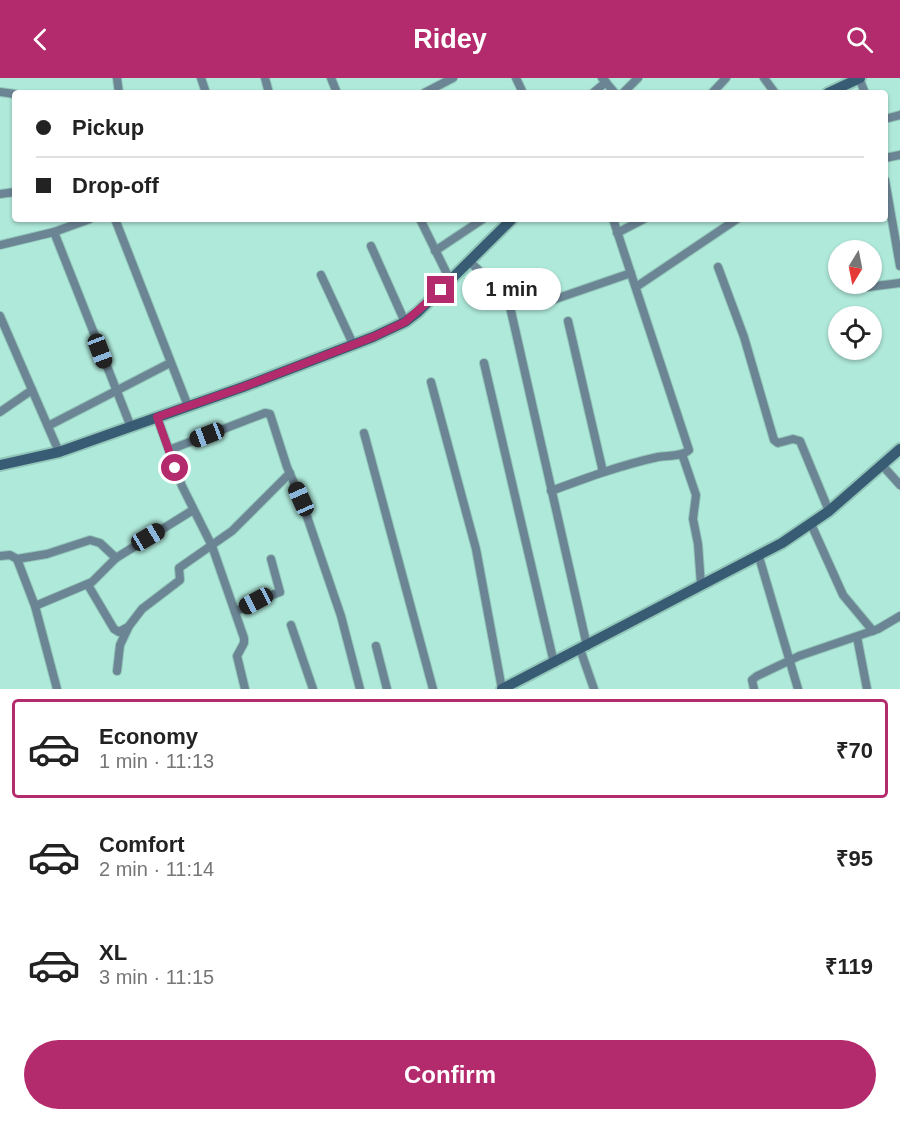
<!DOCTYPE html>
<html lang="en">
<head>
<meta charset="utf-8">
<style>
  body { margin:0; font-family:Arial,sans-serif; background:#f2f2f2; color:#222; height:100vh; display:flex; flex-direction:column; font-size:22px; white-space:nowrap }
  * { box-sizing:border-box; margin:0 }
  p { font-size:20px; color:#767676 }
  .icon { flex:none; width:33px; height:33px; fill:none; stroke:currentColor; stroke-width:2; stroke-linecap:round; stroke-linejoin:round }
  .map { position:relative; height:611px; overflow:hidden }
  .details { display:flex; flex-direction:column; background:#fff; flex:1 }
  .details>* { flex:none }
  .top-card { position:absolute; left:12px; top:12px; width:876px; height:132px; border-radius:6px; box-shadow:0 2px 4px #0004; display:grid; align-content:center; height:132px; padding:0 24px; background:#fff }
  .needle { width:39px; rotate:190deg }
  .buttons { position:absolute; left:828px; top:162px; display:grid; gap:12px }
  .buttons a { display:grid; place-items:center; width:54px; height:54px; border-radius:50%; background:#fff; box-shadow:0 2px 4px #0004; font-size:30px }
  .end { position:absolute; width:27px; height:27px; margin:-14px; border:8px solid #b32b6c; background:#fff; box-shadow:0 0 0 3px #fff }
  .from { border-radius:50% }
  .bubble { position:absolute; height:42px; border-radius:21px; background:#fff; box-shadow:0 2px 4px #0004; font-size:20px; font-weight:700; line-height:42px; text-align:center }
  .car { position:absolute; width:18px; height:36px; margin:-18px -9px; border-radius:8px; box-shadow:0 0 4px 2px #0007; background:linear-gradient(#222 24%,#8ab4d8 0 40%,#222 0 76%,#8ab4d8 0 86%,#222 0) }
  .top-card b { display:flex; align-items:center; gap:21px; height:57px; font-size:22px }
  .top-card b+b { border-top:2px solid #e0e0e0 }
  .top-card i { width:15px; height:15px; background:#222 }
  ul { padding:10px 0 0; list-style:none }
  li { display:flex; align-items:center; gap:18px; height:99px; margin:0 12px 9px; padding:0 12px; border:3px solid transparent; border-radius:6px }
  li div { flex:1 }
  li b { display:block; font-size:22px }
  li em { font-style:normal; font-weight:700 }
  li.current { border-color:#b32b6c }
  li>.icon { width:54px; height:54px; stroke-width:1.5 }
  .cta { display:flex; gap:12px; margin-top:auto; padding:12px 24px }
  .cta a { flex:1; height:69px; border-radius:36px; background:#b32b6c; color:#fff; font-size:24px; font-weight:700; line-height:69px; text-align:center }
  header { display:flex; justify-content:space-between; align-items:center; height:78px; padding:0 24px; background:#b32b6c; color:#fff; font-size:27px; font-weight:700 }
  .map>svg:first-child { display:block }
</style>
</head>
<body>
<header><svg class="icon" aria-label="back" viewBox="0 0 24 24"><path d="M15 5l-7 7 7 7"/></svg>Ridey<svg class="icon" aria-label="search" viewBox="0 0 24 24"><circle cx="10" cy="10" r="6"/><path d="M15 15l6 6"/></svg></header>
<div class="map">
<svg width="900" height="611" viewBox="0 0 900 611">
  <rect width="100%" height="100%" fill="#afe9da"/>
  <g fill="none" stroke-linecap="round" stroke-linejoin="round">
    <g stroke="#92c6b9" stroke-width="10">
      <g id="street">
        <polyline points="117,0 119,15"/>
        <polyline points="201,0 206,15"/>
        <polyline points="265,0 269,15"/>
        <polyline points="331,0 337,15"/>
        <polyline points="516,0 523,15"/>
        <polyline points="602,0 615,15"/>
        <polyline points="764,0 775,15"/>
        <polyline points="859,0 865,15"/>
        <polyline points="0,14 15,16"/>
        <polyline points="424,15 453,0"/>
        <polyline points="593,15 606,4"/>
        <polyline points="623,15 638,0"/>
        <polyline points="712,15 726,0"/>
        <polyline points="885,41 900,37"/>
        <polyline points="885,80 900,77"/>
        <polyline points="885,102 900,188"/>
        <polyline points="0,116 15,114"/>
        <polyline points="115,141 188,328"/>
        <polyline points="420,141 450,202"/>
        <polyline points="54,154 131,349"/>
        <polyline points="617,155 644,141"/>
        <polyline points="0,167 54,154 90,141"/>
        <polyline points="371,168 405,244"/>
        <polyline points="435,173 483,141"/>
        <polyline points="469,183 508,220 587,568"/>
        <polyline points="718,189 744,259 774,362 778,365 793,361 800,363 829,433"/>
        <polyline points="321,197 353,266"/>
        <polyline points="636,209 737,141"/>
        <polyline points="868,209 900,205"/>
        <path d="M508,220C524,216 527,225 541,226L631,195"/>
        <polyline points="0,238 59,374"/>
        <polyline points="568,243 603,394"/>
        <polyline points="484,285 554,585"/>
        <polyline points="431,304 476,471 502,611"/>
        <polyline points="0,334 32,312"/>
        <polyline points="157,339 182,408 212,468 244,560 244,565 237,578 245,611"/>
        <polyline points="48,348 170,285"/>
        <polyline points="364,355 433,611"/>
        <polyline points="169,372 265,335 270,336 287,389 301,421 341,538 360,611"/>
        <polyline points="682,376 696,417 693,441 698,466 701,507"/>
        <polyline points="882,387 900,407"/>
        <path d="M551,413C586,400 621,387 658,379C667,377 682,379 689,372L613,141"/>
        <polyline points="811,446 843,517 873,553"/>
        <polyline points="0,478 10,477 17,481 35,528 92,504 116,480 193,432"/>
        <polyline points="759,479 798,611"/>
        <polyline points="17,481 47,476 90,462 100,465 116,480"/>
        <polyline points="88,507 114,551 119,554 126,550"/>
        <polyline points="35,528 57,611"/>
        <polyline points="235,534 256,523 280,514 271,481"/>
        <polyline points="291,547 313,611"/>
        <polyline points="857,559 867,611"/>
        <polyline points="376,568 387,611"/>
        <polyline points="580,571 594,611"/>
        <polyline points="117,593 120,567 129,548 142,531 180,502 179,490 232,453 290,395"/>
        <polyline points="754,611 752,602 757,598 799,578 878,551 900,538"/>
      </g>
    </g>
    <g stroke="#92c6b9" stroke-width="14">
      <g id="secondary">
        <polyline points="828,15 860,0"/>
        <polyline points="0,387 59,374 243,309 373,259 405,244 418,234 512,141"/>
        <polyline points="502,611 782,465 829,433 900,371"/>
      </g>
    </g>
    <use href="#street" stroke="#6c8595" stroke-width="8"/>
    <use href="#secondary" stroke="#375c73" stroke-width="10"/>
  </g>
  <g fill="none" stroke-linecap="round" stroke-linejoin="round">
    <polyline stroke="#b32b6c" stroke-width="8" points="175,390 157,339 243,309 373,259 405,244 441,212"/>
  </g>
</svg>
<div class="buttons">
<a><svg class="needle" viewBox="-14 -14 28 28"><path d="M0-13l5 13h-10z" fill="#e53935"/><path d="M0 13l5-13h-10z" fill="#767676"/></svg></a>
<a><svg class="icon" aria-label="locate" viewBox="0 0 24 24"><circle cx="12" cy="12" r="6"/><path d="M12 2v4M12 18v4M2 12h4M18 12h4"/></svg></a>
</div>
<i class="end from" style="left:175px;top:390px"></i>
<i class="end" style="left:441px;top:212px"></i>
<div class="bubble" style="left:462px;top:190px;width:99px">1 min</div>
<i class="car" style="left:100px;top:273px;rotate:159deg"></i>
<i class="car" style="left:207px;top:357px;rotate:249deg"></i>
<i class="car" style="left:301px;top:421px;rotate:336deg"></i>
<i class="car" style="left:148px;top:459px;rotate:59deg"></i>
<i class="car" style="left:256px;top:523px;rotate:242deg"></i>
<div class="top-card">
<b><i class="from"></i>Pickup</b>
<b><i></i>Drop-off</b>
</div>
</div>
<section class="details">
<ul>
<li class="current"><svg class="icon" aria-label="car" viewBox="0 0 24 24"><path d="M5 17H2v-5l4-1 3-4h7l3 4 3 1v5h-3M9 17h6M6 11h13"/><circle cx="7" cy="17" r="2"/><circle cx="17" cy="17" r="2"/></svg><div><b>Economy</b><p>1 min · 11:13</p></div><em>₹70</em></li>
<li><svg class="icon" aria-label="car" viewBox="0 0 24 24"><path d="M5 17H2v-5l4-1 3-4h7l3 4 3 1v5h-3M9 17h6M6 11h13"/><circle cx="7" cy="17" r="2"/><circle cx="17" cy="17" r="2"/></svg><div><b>Comfort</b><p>2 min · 11:14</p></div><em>₹95</em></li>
<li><svg class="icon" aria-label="car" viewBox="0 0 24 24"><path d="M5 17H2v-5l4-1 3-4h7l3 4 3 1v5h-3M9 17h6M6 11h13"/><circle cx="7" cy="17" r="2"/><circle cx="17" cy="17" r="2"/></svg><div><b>XL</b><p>3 min · 11:15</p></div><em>₹119</em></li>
</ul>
<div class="cta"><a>Confirm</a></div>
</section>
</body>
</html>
